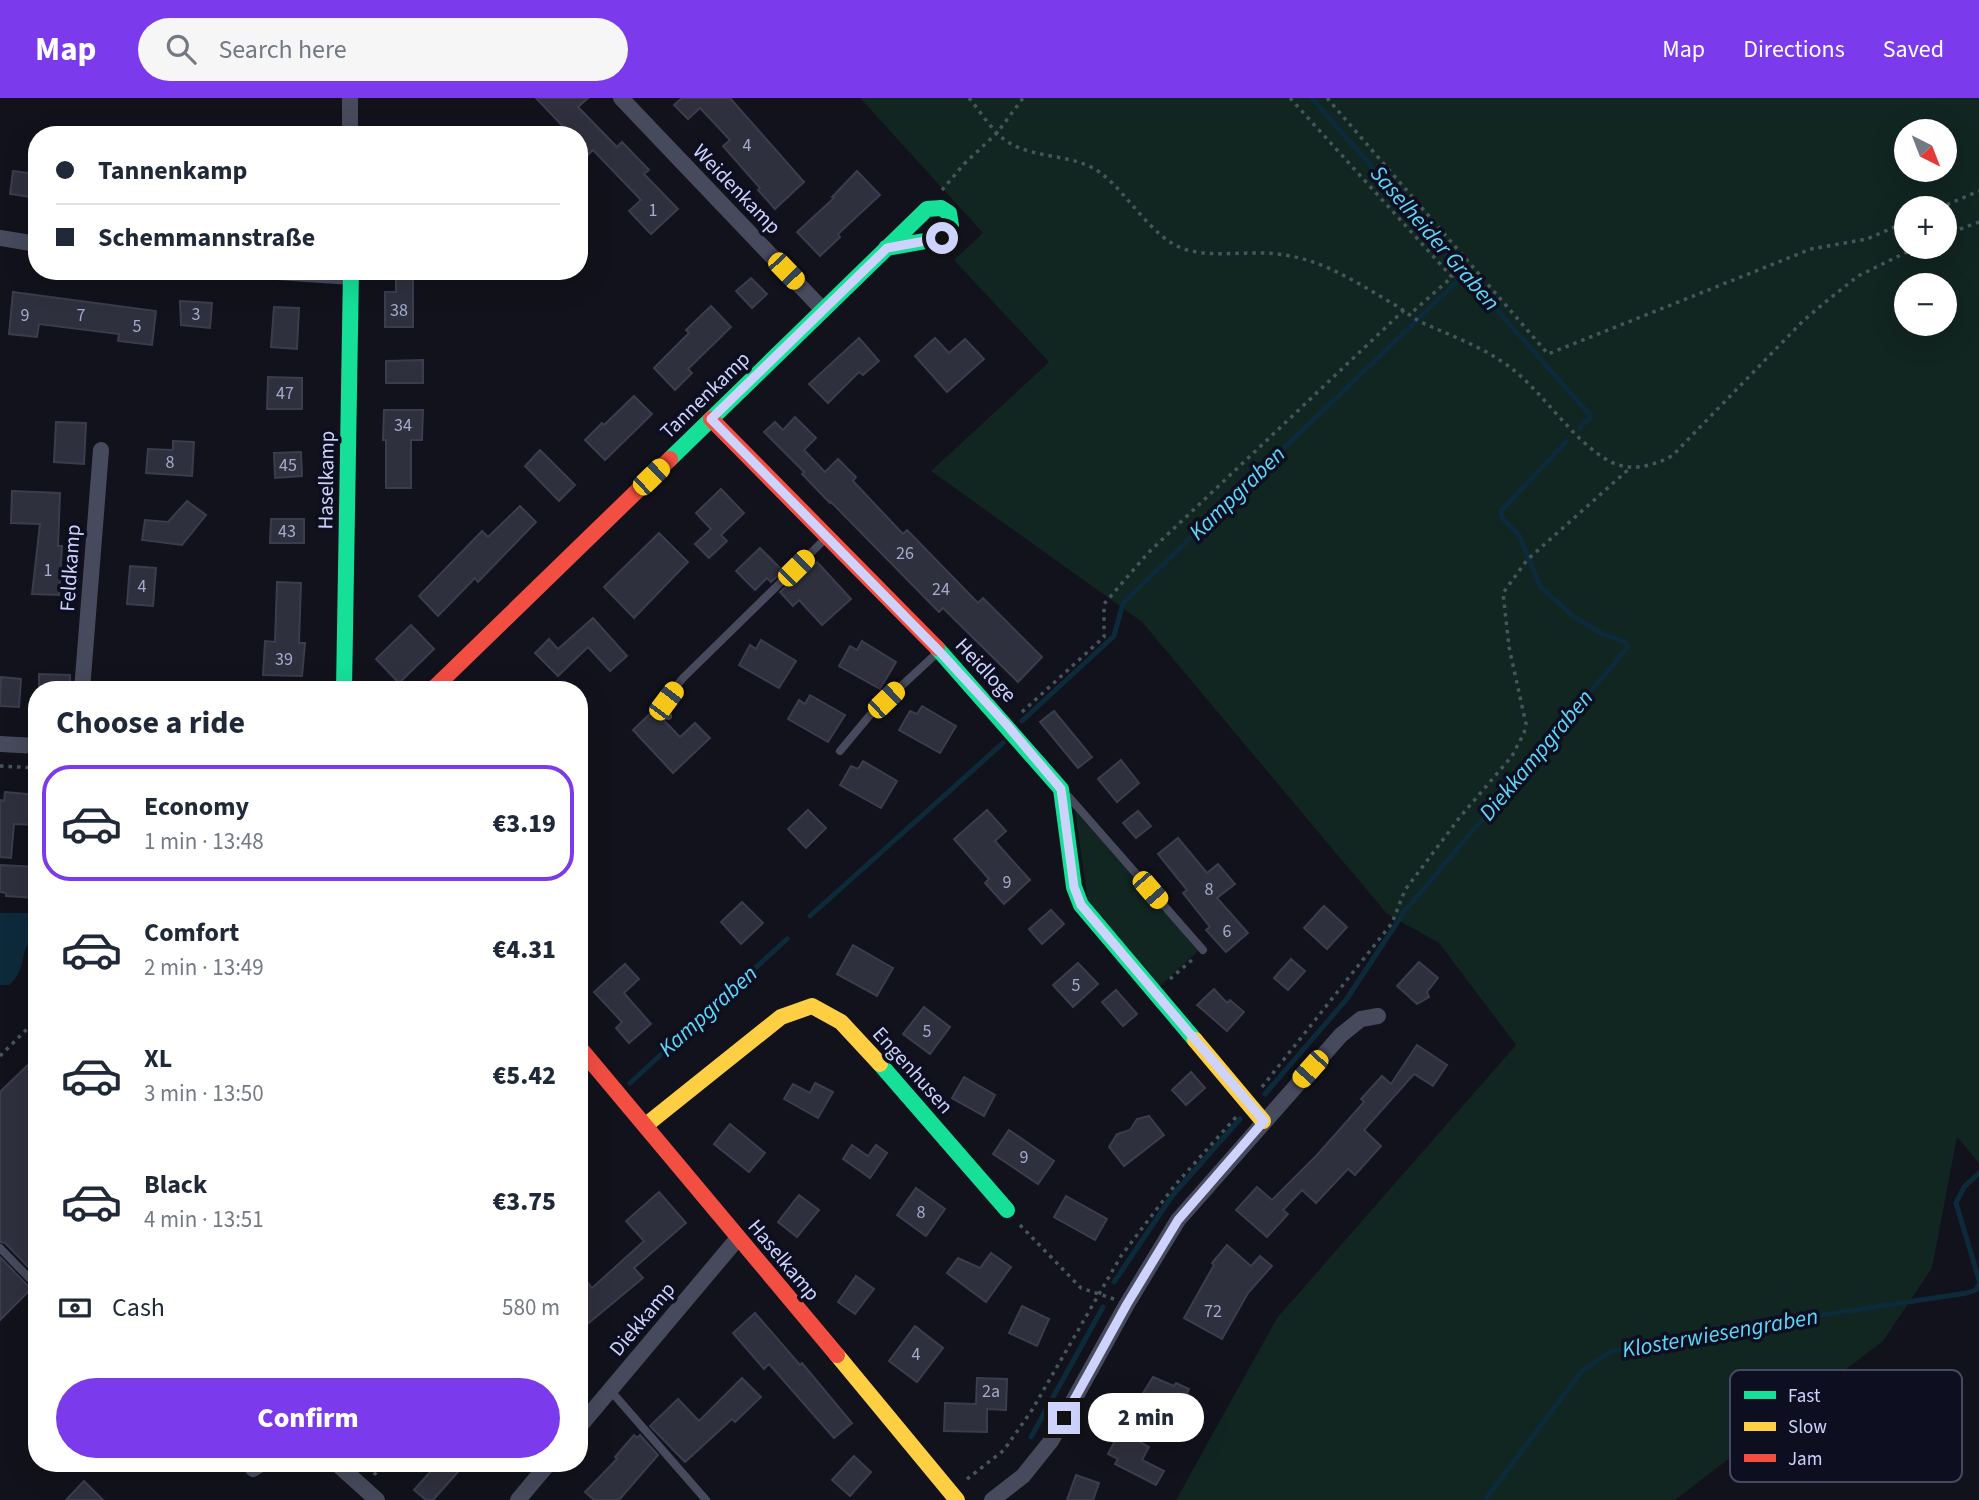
<!DOCTYPE html>
<html lang="en">
<head>
<meta charset="utf-8">
<style>
  body { margin:0; font-family:"Source Sans 3",sans-serif; background:#f6f6f7; color:#1f2937; height:100vh; display:flex; flex-direction:column; font-size:26px; white-space:nowrap }
  * { box-sizing:border-box; margin:0 }
  p { font-size:23px; color:#747a83 }
  .icon { flex:none; width:38px; height:38px; fill:none; stroke:currentColor; stroke-width:2; stroke-linecap:round; stroke-linejoin:round }
  .map { position:relative; flex:1; overflow:hidden }
  .drawer { position:absolute; left:28px; top:583px; width:560px; height:791px; display:flex; flex-direction:column; background:#fff; border-radius:28px; box-shadow:0 7px 28px #0002 }
  .drawer>* { flex:none }
  .banner { position:absolute; left:28px; top:28px; width:560px; height:154px; border-radius:28px; box-shadow:0 7px 28px #0002; display:grid; align-content:center; height:154px; padding:0 28px; background:#fff }
  .needle { width:46px; rotate:138deg }
  .tools { position:absolute; left:1894px; top:21px; display:grid; gap:14px }
  .tools a { display:grid; place-items:center; width:63px; height:63px; border-radius:50%; background:#fff; box-shadow:0 7px 28px #0002; font-size:35px }
  .end { position:absolute; width:32px; height:32px; margin:-16px; border:9px solid #cdd3fd; background:#111; box-shadow:0 0 0 4px #111 }
  .from { border-radius:50% }
  .bubble { position:absolute; height:49px; border-radius:24px; background:#fff; box-shadow:0 7px 28px #0002; font-size:23px; font-weight:800; line-height:49px; text-align:center }
  .car { position:absolute; width:21px; height:42px; margin:-21px -10px; border-radius:9px; box-shadow:0 0 5px 2px #0007; background:linear-gradient(#f5c518 24%,#345 0 40%,#f5c518 0 76%,#345 0 86%,#f5c518 0) }
  .banner b { display:flex; align-items:center; gap:24px; height:66px; font-size:26px }
  .banner b+b { border-top:2px solid #e0e1e3 }
  .banner i { width:18px; height:18px; background:#1f2937 }
  ul { padding:0; list-style:none }
  li { display:flex; align-items:center; gap:21px; height:116px; margin:0 14px 10px; padding:0 14px; border:4px solid transparent; border-radius:28px }
  li div { flex:1 }
  li b { display:block; font-size:26px }
  li em { font-style:normal; font-weight:800 }
  li.on { border-color:#7c3aed }
  li>.icon { width:63px; height:63px; stroke-width:1.5 }
  h2 { padding:0 28px; font-size:32px; line-height:84px }
  .pay { display:flex; align-items:center; gap:18px; height:77px; padding:0 28px; font-size:26px }
  .pay p { margin-inline-start:auto }
  .cta { display:flex; gap:14px; margin-top:auto; padding:14px 28px }
  .cta a { flex:1; height:80px; border-radius:42px; background:#7c3aed; color:#fff; font-size:28px; font-weight:800; line-height:80px; text-align:center }
  header { display:flex; align-items:center; gap:42px; box-sizing:border-box; height:98px; padding:0 35px; background:#7c3aed; color:#fff }
  header strong { font-size:33px }
  nav { display:flex; gap:38px; margin-inline-start:auto; font-size:24px }
  .search { width:490px; height:63px; background:#f6f6f7; display:flex; align-items:center; gap:18px; box-sizing:border-box; padding:0 24px; border-radius:38px; color:#747a83; font-size:26px }
  .map>svg:first-child { display:block }
</style>
</head>
<body>
<header>
<strong>Map</strong>
<div class="search"><svg class="icon" aria-label="search" viewBox="0 0 24 24"><circle cx="10" cy="10" r="6"/><path d="M15 15l6 6"/></svg>Search here</div>
<nav><a>Map</a><a>Directions</a><a>Saved</a></nav>
</header>
<div class="map">
<svg width="1979" height="1402" viewBox="0 0 1979 1402">
  <rect width="100%" height="100%" fill="#11121b"/>
  <g fill="#112521" fill-rule="evenodd">
    <path d="M860,0H1979V1065L1957,1039L1932,1170L1883,1243L1675,1402H1176L1277,1220L1516,947L1439,845L1387,816L1142,524L931,373L1049,264L954,162L983,135ZM1944,33V72H1906V33ZM1944,110V149H1906V110ZM1944,187V226H1906V187Z"/>
    <polygon points="1075,713 1199,852 1159,889 1089,810"/>
  </g>
  <path fill="#0d2a3b" d="M0,815H37V836C16,852 30,869 9,887H0Z"/>
  <g fill="none" stroke-linecap="round" stroke-linejoin="round">
    <g stroke="#0d2a3b" stroke-width="5">
      <path d="M1312,0C1405,107 1497,213 1591,318L1580,330"/>
      <polyline points="1022,623 1114,538 1123,505 1466,175"/>
      <polyline points="810,818 1003,645"/>
      <polyline points="630,985 787,841"/>
      <polyline points="1265,996 1346,902 1404,814 1628,549 1625,544 1601,535 1574,519 1540,488 1519,437 1502,420 1501,413 1567,343"/>
      <polyline points="1979,1075 1964,1089 1956,1105 1979,1182"/>
      <polyline points="1114,1184 1172,1098 1240,1021"/>
      <polyline points="1031,1339 1103,1209"/>
      <polyline points="1485,1402 1582,1273 1610,1254 1682,1238 1967,1195 1976,1192 1979,1186"/>
    </g>
  </g>
  <g fill="#2f303d" stroke="#3b3d4e" stroke-width="2">
    <polygon points="536,0 588,0 578,9 617,49 622,44 649,72 644,76 678,111 651,136 629,113 641,102 593,52 579,65 579,37 571,37"/>
    <polygon points="682,0 730,0 804,84 775,111 758,92 760,90 723,48 730,42 700,10 688,21 674,7"/>
    <polygon points="13,73 37,76 37,100 10,96"/>
    <polygon points="857,73 880,97 838,136 840,139 820,158 797,134 834,100 832,99"/>
    <polygon points="396,173 413,173 413,229 385,229 385,194 396,194"/>
    <polygon points="751,180 767,196 752,210 736,193"/>
    <polygon points="13,194 156,213 152,247 118,243 119,236 39,226 37,239 9,236"/>
    <polygon points="180,203 212,205 210,230 181,227"/>
    <polygon points="711,208 731,229 688,271 692,275 675,292 654,270 689,235 686,232"/>
    <polygon points="274,209 299,210 297,251 271,249"/>
    <polygon points="859,240 879,263 863,277 859,274 828,305 809,286"/>
    <polygon points="935,240 949,255 965,241 984,261 947,294 915,258"/>
    <polygon points="423,262 423,285 386,285 386,263"/>
    <polygon points="268,279 302,280 302,311 267,311"/>
    <polygon points="634,298 652,316 605,362 585,342 602,325 604,327"/>
    <polygon points="384,312 423,312 422,342 411,342 411,390 386,390 386,342 383,342"/>
    <polygon points="795,319 816,340 804,352 825,374 838,361 856,379 853,383 903,436 907,432 978,505 983,500 1042,559 1018,584 943,510 939,514 831,404 830,405 802,376 804,374 764,334 775,324 783,332"/>
    <polygon points="56,324 86,325 84,366 54,364"/>
    <polygon points="173,343 194,344 192,378 146,375 148,351 173,352"/>
    <polygon points="540,352 575,387 559,403 525,368"/>
    <polygon points="301,354 302,378 275,380 274,355"/>
    <polygon points="721,391 744,415 721,437 727,443 709,460 695,446 711,431 696,415"/>
    <polygon points="12,393 60,395 58,448 62,448 59,497 32,496 40,426 11,425"/>
    <polygon points="187,403 206,417 182,447 142,442 145,422 168,424"/>
    <polygon points="520,408 536,424 478,484 475,480 438,518 419,498 482,433 488,439"/>
    <polygon points="271,421 304,421 304,445 270,445"/>
    <polygon points="659,435 688,464 634,520 604,489"/>
    <polygon points="760,450 783,473 771,484 767,480 755,492 736,473"/>
    <polygon points="817,464 851,501 822,527 799,502 793,508 780,494 792,483 795,485"/>
    <polygon points="130,468 156,470 153,508 127,506"/>
    <polygon points="277,484 301,485 299,545 305,545 302,578 263,577 265,543 275,544"/>
    <polygon points="593,520 627,558 610,573 588,549 558,578 535,555 549,541 558,551"/>
    <polygon points="411,527 434,551 399,585 376,561"/>
    <polygon points="761,542 796,563 779,590 739,567 750,547 756,551"/>
    <polygon points="862,543 896,564 880,591 839,568 850,548 857,552"/>
    <polygon points="39,576 70,577 70,592 39,592"/>
    <polygon points="1,579 21,581 19,609 0,608"/>
    <polygon points="810,597 845,617 828,644 788,621 799,602 805,606"/>
    <polygon points="922,608 956,628 940,655 899,632 910,613 917,616"/>
    <polygon points="654,612 680,639 695,625 710,640 673,675 633,632"/>
    <polygon points="1054,613 1092,659 1078,670 1040,624"/>
    <polygon points="1121,662 1139,685 1117,704 1098,681"/>
    <polygon points="863,663 897,683 881,710 840,687 851,668 858,671"/>
    <polygon points="5,694 37,697 37,727 14,726 11,760 0,759 0,702 4,703"/>
    <polygon points="808,712 826,730 806,750 788,731"/>
    <polygon points="987,712 1006,733 995,743 1030,782 1004,806 985,785 989,781 954,741"/>
    <polygon points="1138,713 1151,728 1136,740 1123,725"/>
    <polygon points="1178,740 1207,775 1218,766 1235,786 1217,800 1248,835 1226,854 1206,832 1210,829 1183,795 1187,792 1158,756"/>
    <polygon points="0,767 37,769 37,800 6,798 6,795 0,794"/>
    <polygon points="742,804 763,825 741,846 721,824"/>
    <polygon points="1324,808 1347,829 1327,851 1304,830"/>
    <polygon points="1051,812 1064,826 1042,846 1029,831"/>
    <polygon points="853,847 893,870 877,898 837,876"/>
    <polygon points="1291,861 1305,873 1288,892 1274,880"/>
    <polygon points="1419,864 1438,880 1427,894 1429,899 1417,906 1397,888"/>
    <polygon points="1078,865 1098,886 1073,909 1053,887"/>
    <polygon points="625,866 639,881 624,895 651,926 629,945 616,930 622,924 594,894"/>
    <polygon points="1214,891 1227,905 1230,902 1244,914 1227,933 1197,907"/>
    <polygon points="1116,892 1137,916 1123,928 1102,904"/>
    <polygon points="924,909 950,929 930,956 903,936"/>
    <polygon points="1417,947 1447,967 1433,988 1414,976 1364,1032 1381,1048 1355,1077 1348,1071 1316,1105 1302,1092 1283,1112 1288,1116 1267,1139 1236,1112 1257,1089 1272,1102 1317,1057 1364,1004 1361,1001 1382,978 1391,986"/>
    <polygon points="37,958 37,1178 5,1145 0,1144 0,994"/>
    <polygon points="1191,974 1205,990 1186,1007 1172,992"/>
    <polygon points="964,979 995,997 984,1018 952,1000"/>
    <polygon points="815,985 833,994 818,1020 784,1001 793,986 810,995"/>
    <polygon points="1149,1018 1164,1037 1124,1068 1109,1049 1117,1036 1130,1032 1137,1021"/>
    <polygon points="730,1026 765,1055 749,1074 714,1046"/>
    <polygon points="1009,1032 1054,1063 1038,1086 993,1056"/>
    <polygon points="852,1047 868,1058 876,1047 887,1055 870,1080 843,1061"/>
    <polygon points="916,1090 945,1111 926,1138 897,1117"/>
    <polygon points="659,1094 686,1125 634,1170 643,1180 579,1233 579,1193 588,1185 592,1190 644,1143 626,1123"/>
    <polygon points="799,1097 819,1112 797,1139 778,1124"/>
    <polygon points="1066,1098 1107,1121 1095,1142 1054,1119"/>
    <polygon points="1227,1147 1251,1168 1260,1158 1272,1168 1248,1195 1222,1241 1184,1220 1214,1167 1212,1165"/>
    <polygon points="991,1155 1011,1169 986,1204 947,1175 958,1160 980,1170"/>
    <polygon points="0,1159 31,1191 0,1222"/>
    <polygon points="856,1178 874,1191 855,1216 838,1204"/>
    <polygon points="1022,1208 1049,1221 1037,1248 1009,1235"/>
    <polygon points="755,1215 800,1267 802,1265 852,1325 834,1340 769,1266 764,1271 733,1235"/>
    <polygon points="915,1228 943,1250 917,1284 889,1263"/>
    <polygon points="1153,1279 1174,1288 1176,1285 1189,1291 1175,1321 1138,1303"/>
    <polygon points="742,1280 761,1299 735,1324 732,1321 685,1364 650,1328 678,1301 699,1323"/>
    <polygon points="977,1280 1007,1281 1006,1312 987,1311 987,1334 944,1333 945,1305 976,1306"/>
    <polygon points="1120,1333 1149,1349 1142,1362 1164,1373 1156,1387 1115,1366 1118,1361 1108,1356"/>
    <polygon points="634,1337 637,1340 640,1337 658,1357 619,1402 594,1402 585,1394 617,1361 615,1359"/>
    <polygon points="854,1358 871,1374 850,1398 832,1382"/>
    <polygon points="438,1365 466,1365 433,1402 426,1402 414,1392"/>
    <polygon points="1076,1377 1099,1385 1093,1402 1067,1402"/>
    <polygon points="84,1383 103,1402 66,1402"/>
  </g>
  <g fill="none" stroke-linecap="round" stroke-linejoin="round">
    <g stroke="#46575c" stroke-width="3.5" stroke-dasharray="3.5 5" stroke-linecap="butt">
      <path d="M969,0C981,14 992,34 1008,44C1036,62 1076,55 1102,76C1129,97 1152,140 1184,151C1216,161 1251,151 1284,157C1326,163 1359,186 1395,207C1404,212 1411,219 1421,224C1451,238 1484,249 1511,270C1546,297 1573,344 1611,364C1632,374 1652,368 1672,358L1803,223L1829,201L1858,178L1917,149"/>
      <polyline points="1290,0 1452,179 1409,217"/>
      <polyline points="1327,0 1548,256 1811,151 1867,141 1906,124"/>
      <polyline points="942,92 964,66 997,35 1023,0"/>
      <polyline points="1939,110 1979,93"/>
      <polyline points="1944,137 1979,124"/>
      <polyline points="1022,614 1104,539 1104,506 1148,455 1404,212"/>
      <polyline points="0,668 37,670"/>
      <polyline points="1170,881 1193,861"/>
      <polyline points="0,958 37,921"/>
      <polyline points="1262,989 1392,825 1405,792 1460,719 1512,658 1524,635 1526,626 1509,549 1503,495 1527,462 1630,370"/>
      <polyline points="1020,1127 1081,1190 1114,1201"/>
      <polyline points="374,1377 384,1365"/>
      <polyline points="967,1381 1004,1352 1032,1312 1121,1158 1175,1087 1236,1019"/>
    </g>
    <g stroke="#464a5c" stroke-width="8">
      <polyline points="668,618 665,602 683,580 826,440"/>
      <polyline points="840,653 870,617 937,555"/>
      <polyline points="1068,698 1203,852"/>
      <polyline points="0,1150 37,1188"/>
      <polyline points="610,1292 706,1402"/>
    </g>
    <g stroke="#464a5c" stroke-width="16">
      <polyline points="350,0 350,37"/>
      <polyline points="621,0 823,212"/>
      <polyline points="0,140 37,146"/>
      <polyline points="263,173 351,179"/>
      <polyline points="82,592 101,352"/>
      <polyline points="0,646 37,648"/>
      <polyline points="579,1329 738,1140"/>
      <polyline points="336,1365 377,1402"/>
      <polyline points="253,1371 263,1365"/>
      <polyline points="518,1402 549,1365"/>
      <polyline points="992,1402 1023,1378 1051,1343 1127,1206 1178,1122 1341,937 1361,921 1378,918"/>
    </g>
    <g stroke="#16e098" stroke-width="16">
      <polyline points="670,361 927,111 941,110 949,115 951,128 942,140 886,150"/>
      <polyline points="937,550 1061,691 1074,789 1081,807 1195,942"/>
      <polyline points="344,592 351,173"/>
      <polyline points="880,966 1007,1112"/>
    </g>
    <g stroke="#ffcf43" stroke-width="16">
      <polyline points="1195,942 1263,1023"/>
      <polyline points="646,1027 781,919 812,908 841,924 880,966"/>
      <polyline points="837,1257 957,1402"/>
    </g>
    <g stroke="#f24e42" stroke-width="16">
      <polyline points="711,321 937,550"/>
      <polyline points="432,592 670,361"/>
      <polyline points="579,949 837,1257"/>
    </g>
  </g>
  <g fill="none" stroke-linecap="round" stroke-linejoin="round">
    <polyline stroke="#cdd3fd" stroke-width="9" points="942,140 887,150 711,321 940,554 1007,627 1061,691 1074,789 1081,807 1264,1023 1178,1122 1127,1206 1064,1320"/>
  </g>
  <g text-anchor="middle" dominant-baseline="central" stroke-width="7" stroke-linejoin="round" paint-order="stroke">
    <g font-size="18" fill="#a6aacd">
      <text x="747" y="47">4</text>
      <text x="653" y="112">1</text>
      <text x="399" y="212">38</text>
      <text x="196" y="216">3</text>
      <text x="25" y="217">9</text>
      <text x="81" y="217">7</text>
      <text x="137" y="228">5</text>
      <text x="285" y="295">47</text>
      <text x="403" y="327">34</text>
      <text x="170" y="364">8</text>
      <text x="288" y="367">45</text>
      <text x="287" y="433">43</text>
      <text x="905" y="455">26</text>
      <text x="48" y="472">1</text>
      <text x="142" y="488">4</text>
      <text x="941" y="491">24</text>
      <text x="284" y="561">39</text>
      <text x="1007" y="784">9</text>
      <text x="1209" y="791">8</text>
      <text x="1227" y="833">6</text>
      <text x="1076" y="887">5</text>
      <text x="927" y="933">5</text>
      <text x="1024" y="1059">9</text>
      <text x="921" y="1114">8</text>
      <text x="1213" y="1213">72</text>
      <text x="916" y="1256">4</text>
      <text x="991" y="1293">2a</text>
    </g>
    <g font-size="21" fill="#cdd3fd" stroke="#0d0e1f">
      <text transform="translate(737 91) rotate(46)">Weidenkamp</text>
      <text transform="translate(705 297) rotate(-44)">Tannenkamp</text>
      <text transform="translate(326 382) rotate(-89)">Haselkamp</text>
      <text transform="translate(70 470) rotate(-86)">Feldkamp</text>
      <text transform="translate(986 572) rotate(47)">Heidloge</text>
      <text transform="translate(913 972) rotate(48)">Engenhusen</text>
      <text transform="translate(784 1162) rotate(50)">Haselkamp</text>
      <text transform="translate(642 1221) rotate(-50)">Diekkamp</text>
    </g>
    <g font-size="23" font-style="italic" fill="#5fd7f9" stroke="#0d0e1f">
      <text transform="translate(1435 140) rotate(49)">Saselheider Graben</text>
      <text transform="translate(1237 395) rotate(-44)">Kampgraben</text>
      <text transform="translate(1536 657) rotate(-50)">Diekkampgraben</text>
      <text transform="translate(708 913) rotate(-42)">Kampgraben</text>
      <text transform="translate(1720 1235) rotate(-10)">Klosterwiesengraben</text>
    </g>
  </g>
  <rect x="1730" y="1272" width="232" height="112" rx="10" fill="#0d0e1f" stroke="#474962" stroke-width="2"/>
  <rect x="1744" y="1293" width="32" height="8" fill="#16e098"/>
  <rect x="1744" y="1324" width="32" height="9" fill="#ffcf43"/>
  <rect x="1744" y="1356" width="32" height="8" fill="#f24e42"/>
  <g font-size="19" fill="#cdd3fd">
    <text x="1788" y="1304">Fast</text>
    <text x="1788" y="1335">Slow</text>
    <text x="1788" y="1367">Jam</text>
  </g>
</svg>
<div class="tools">
<a><svg class="needle" viewBox="-14 -14 28 28"><path d="M0-13l5 13h-10z" fill="#e53935"/><path d="M0 13l5-13h-10z" fill="#747a83"/></svg></a>
<a>+</a>
<a>−</a>
</div>
<i class="end from" style="left:942px;top:140px"></i>
<i class="end" style="left:1064px;top:1320px"></i>
<div class="bubble" style="left:1088px;top:1295px;width:116px">2 min</div>
<i class="car" style="left:786px;top:173px;rotate:136deg"></i>
<i class="car" style="left:651px;top:379px;rotate:46deg"></i>
<i class="car" style="left:796px;top:470px;rotate:45deg"></i>
<i class="car" style="left:886px;top:602px;rotate:46deg"></i>
<i class="car" style="left:666px;top:603px;rotate:37deg"></i>
<i class="car" style="left:1150px;top:792px;rotate:139deg"></i>
<i class="car" style="left:1310px;top:971px;rotate:222deg"></i>
<div class="banner">
<b><i class="from"></i>Tannenkamp</b>
<b><i></i>Schemmannstraße</b>
</div>
<section class="drawer">
<h2>Choose a ride</h2>
<ul>
<li class="on"><svg class="icon" aria-label="car" viewBox="0 0 24 24"><path d="M5 17H2v-5l4-1 3-4h7l3 4 3 1v5h-3M9 17h6M6 11h13"/><circle cx="7" cy="17" r="2"/><circle cx="17" cy="17" r="2"/></svg><div><b>Economy</b><p>1 min · 13:48</p></div><em>€3.19</em></li>
<li><svg class="icon" aria-label="car" viewBox="0 0 24 24"><path d="M5 17H2v-5l4-1 3-4h7l3 4 3 1v5h-3M9 17h6M6 11h13"/><circle cx="7" cy="17" r="2"/><circle cx="17" cy="17" r="2"/></svg><div><b>Comfort</b><p>2 min · 13:49</p></div><em>€4.31</em></li>
<li><svg class="icon" aria-label="car" viewBox="0 0 24 24"><path d="M5 17H2v-5l4-1 3-4h7l3 4 3 1v5h-3M9 17h6M6 11h13"/><circle cx="7" cy="17" r="2"/><circle cx="17" cy="17" r="2"/></svg><div><b>XL</b><p>3 min · 13:50</p></div><em>€5.42</em></li>
<li><svg class="icon" aria-label="car" viewBox="0 0 24 24"><path d="M5 17H2v-5l4-1 3-4h7l3 4 3 1v5h-3M9 17h6M6 11h13"/><circle cx="7" cy="17" r="2"/><circle cx="17" cy="17" r="2"/></svg><div><b>Black</b><p>4 min · 13:51</p></div><em>€3.75</em></li>
</ul>
<div class="pay"><svg class="icon" aria-label="cash" viewBox="0 0 24 24"><path d="M3 7h18v10H3z"/><circle cx="12" cy="12" r="2"/></svg>Cash<p>580 m</p></div>
<div class="cta"><a>Confirm</a></div>
</section>
</div>
</body>
</html>
